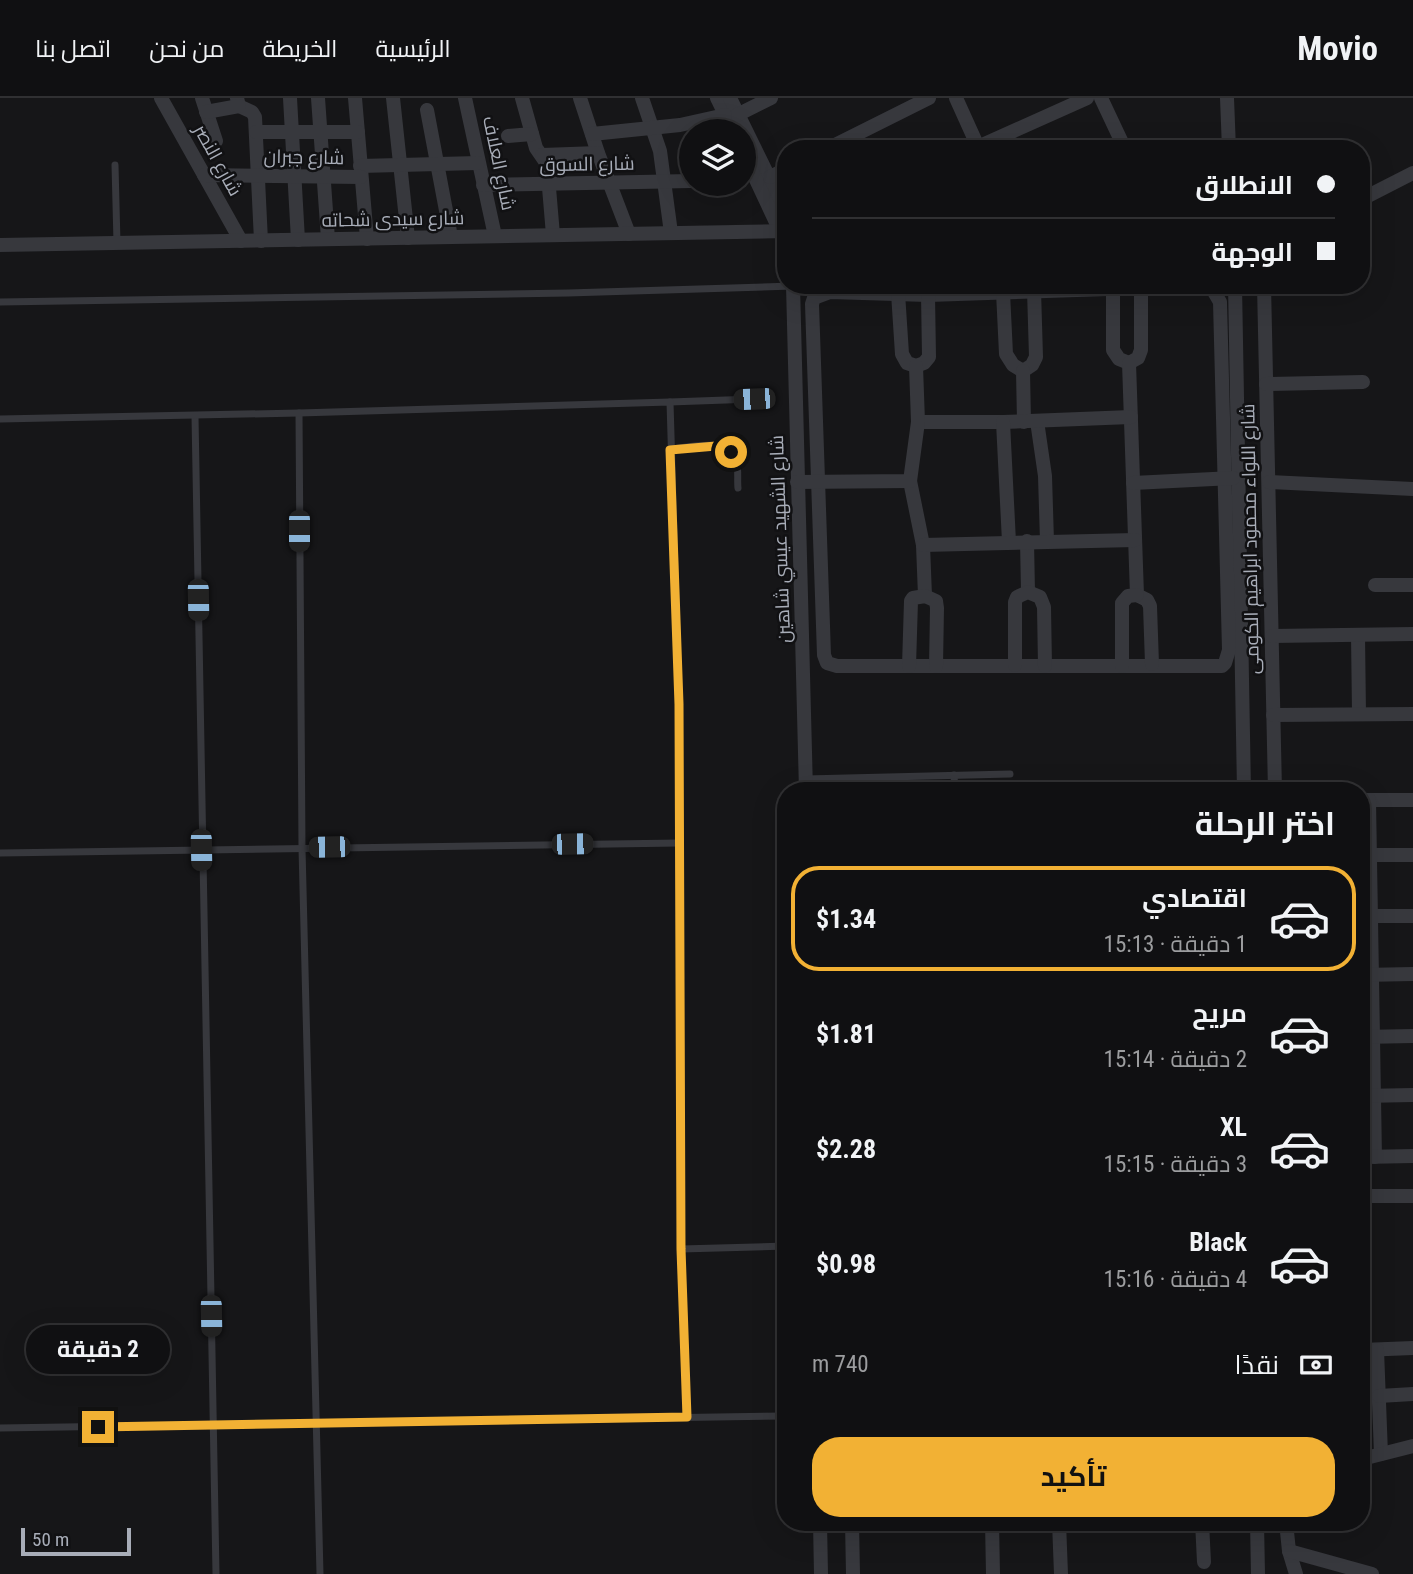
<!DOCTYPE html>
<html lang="ar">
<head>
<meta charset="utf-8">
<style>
  body { margin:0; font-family:"Roboto Condensed",Cairo,sans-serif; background:#19191b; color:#f1f3f6; direction:rtl; height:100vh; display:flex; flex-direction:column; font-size:26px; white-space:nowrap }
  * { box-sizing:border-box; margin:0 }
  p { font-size:23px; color:#9c9d9f }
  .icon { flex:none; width:38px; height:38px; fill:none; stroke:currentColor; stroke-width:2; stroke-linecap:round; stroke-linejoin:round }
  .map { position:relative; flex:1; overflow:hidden; direction:ltr }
  .side { position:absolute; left:777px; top:684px; width:593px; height:749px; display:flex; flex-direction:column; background:#101012; border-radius:28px; box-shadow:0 7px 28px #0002,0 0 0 2px #303032; direction:rtl }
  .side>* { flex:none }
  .banner { position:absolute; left:777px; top:42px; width:593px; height:154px; border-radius:28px; box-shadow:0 7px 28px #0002,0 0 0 2px #303032; direction:rtl; display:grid; align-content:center; height:154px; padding:0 35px; background:#101012 }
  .controls { position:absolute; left:679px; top:21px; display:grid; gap:14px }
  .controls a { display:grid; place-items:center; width:77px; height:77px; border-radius:50%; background:#101012; box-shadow:0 7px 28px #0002,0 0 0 2px #303032; font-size:35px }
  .scale { position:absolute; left:21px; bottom:18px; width:110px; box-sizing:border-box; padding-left:7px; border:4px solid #a8adb8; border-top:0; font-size:19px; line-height:24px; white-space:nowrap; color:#a8adb8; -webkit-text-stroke:5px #111113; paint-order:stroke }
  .end { position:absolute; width:32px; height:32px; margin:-16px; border:9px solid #f2b134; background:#111; box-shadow:0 0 0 4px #111 }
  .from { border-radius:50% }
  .bubble { position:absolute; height:49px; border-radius:24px; background:#101012; box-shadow:0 7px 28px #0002,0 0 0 2px #303032; font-size:23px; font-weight:700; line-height:49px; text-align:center; direction:rtl }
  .car { position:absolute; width:21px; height:42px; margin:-21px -10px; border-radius:9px; box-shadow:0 0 5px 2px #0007; background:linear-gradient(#222 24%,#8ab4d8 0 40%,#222 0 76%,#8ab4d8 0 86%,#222 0) }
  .banner b { display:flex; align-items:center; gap:24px; height:66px; font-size:26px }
  .banner b+b { border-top:2px solid #303032 }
  .banner i { width:18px; height:18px; background:#f1f3f6 }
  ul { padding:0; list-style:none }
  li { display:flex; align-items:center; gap:21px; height:105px; margin:0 14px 10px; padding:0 21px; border:4px solid transparent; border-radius:28px }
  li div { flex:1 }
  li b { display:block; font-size:26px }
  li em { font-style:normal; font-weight:700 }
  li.active { border-color:#f2b134 }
  li>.icon { width:63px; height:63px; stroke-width:1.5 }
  h2 { padding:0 35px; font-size:32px; line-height:84px }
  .pay { display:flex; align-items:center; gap:18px; height:77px; padding:0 35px; font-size:26px }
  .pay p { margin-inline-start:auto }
  .button { display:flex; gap:14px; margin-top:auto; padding:14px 35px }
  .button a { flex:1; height:80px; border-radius:28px; background:#f2b134; color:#111; font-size:28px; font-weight:700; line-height:80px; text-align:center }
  header { display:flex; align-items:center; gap:42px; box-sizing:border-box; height:98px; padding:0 35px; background:#101012; border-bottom:2px solid #303032 }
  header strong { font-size:33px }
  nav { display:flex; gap:38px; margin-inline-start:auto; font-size:24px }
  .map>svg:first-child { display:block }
</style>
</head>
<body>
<header>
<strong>Movio</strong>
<nav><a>الرئيسية</a><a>الخريطة</a><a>من نحن</a><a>اتصل بنا</a></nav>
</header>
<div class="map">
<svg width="1413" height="1476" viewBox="0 0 1413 1476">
  <rect width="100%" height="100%" fill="#161618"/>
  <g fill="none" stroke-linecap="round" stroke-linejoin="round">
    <g stroke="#37383d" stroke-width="7">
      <polyline points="115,67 117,145"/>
      <polyline points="0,204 568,195 793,188"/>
      <polyline points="670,304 754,301"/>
      <polyline points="299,315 302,750 320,1476"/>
      <polyline points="195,318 216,1476"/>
      <polyline points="0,321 299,315 670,304 679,606 681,1151 687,1319"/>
      <path d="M670,351C688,350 729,338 736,362C739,370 737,382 738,390"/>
      <polyline points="954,677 955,693"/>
      <polyline points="806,681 1010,676"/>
      <polyline points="0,755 679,745"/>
      <polyline points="681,1151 786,1148"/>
      <polyline points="0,1330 786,1318"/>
    </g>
    <g stroke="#37383d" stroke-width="14">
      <polyline points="161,0 241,143"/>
      <polyline points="202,0 216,43"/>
      <polyline points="237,0 239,8 252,14 255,19 261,143"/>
      <polyline points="290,0 298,142"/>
      <polyline points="318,0 328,141"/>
      <polyline points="355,0 367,141"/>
      <polyline points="393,0 408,140"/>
      <polyline points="465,0 495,138"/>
      <polyline points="522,0 536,50 547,66 553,137"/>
      <polyline points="580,0 598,55 629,136"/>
      <polyline points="642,0 660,53 671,135"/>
      <polyline points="717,0 733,33"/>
      <polyline points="730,0 786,114"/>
      <polyline points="956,0 979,51"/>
      <polyline points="1101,0 1125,51"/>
      <polyline points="1227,0 1229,51"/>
      <polyline points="427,12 451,139"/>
      <polyline points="206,14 239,8"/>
      <polyline points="737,17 771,0"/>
      <polyline points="256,34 358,34"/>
      <polyline points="592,36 680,27 725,17"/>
      <polyline points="508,38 532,36"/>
      <polyline points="978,49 1087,0"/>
      <polyline points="827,51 929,0"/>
      <polyline points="744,56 780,133"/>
      <polyline points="542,57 598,55"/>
      <polyline points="360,68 478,65"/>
      <polyline points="204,77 361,79"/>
      <polyline points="770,79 786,71"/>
      <polyline points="483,87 691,83"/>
      <polyline points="1362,101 1413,75"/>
      <polyline points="0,147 786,133"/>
      <polyline points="793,187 806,693"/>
      <polyline points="1235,187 1244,693"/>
      <polyline points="1264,187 1275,693"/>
      <polyline points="793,188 814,187"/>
      <polygon points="1200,188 1213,192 1220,204 1229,552 1225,565 1222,568 837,568 827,565 824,557 812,206 814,200 830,194 928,197"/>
      <polyline points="1113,190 1113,252 1119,261 1129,265"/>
      <polyline points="1141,191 1141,252 1138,260 1129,265 1137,497 1147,502 1150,508 1152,566"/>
      <polyline points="1003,194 1006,256 1013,267 1023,273 1032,267 1036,259 1034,192"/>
      <polyline points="898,195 902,256 907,265 916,268 924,265 929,259 928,197"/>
      <polyline points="1023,273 1024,324"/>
      <polyline points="1266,286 1363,284"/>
      <polyline points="1037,323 1045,378 1047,443"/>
      <polyline points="918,324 1003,324 1131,319"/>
      <polyline points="1003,324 1009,444"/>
      <polyline points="910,383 923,447 925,498"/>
      <polyline points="797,384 910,383 918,324 916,268"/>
      <polyline points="1269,384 1413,391"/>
      <polyline points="1133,385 1233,380"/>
      <polyline points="1027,443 1028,494"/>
      <polyline points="923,447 1135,442"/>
      <polyline points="1375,487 1413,487"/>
      <polyline points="1358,537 1359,616"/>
      <polyline points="1272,538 1413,536"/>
      <polyline points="1015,567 1015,504 1017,499 1028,494 1040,499 1044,509 1045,568"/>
      <polyline points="909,568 911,503 913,500 925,498 936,503 937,510 936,568"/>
      <polyline points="1122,568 1122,505 1128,498 1137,497"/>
      <polyline points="1273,617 1413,616"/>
      <polyline points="1363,702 1413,702"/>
      <polyline points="1369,702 1375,1059"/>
      <polyline points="1363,757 1413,757"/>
      <polyline points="1362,818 1413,818"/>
      <polyline points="1362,877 1413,876"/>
      <polyline points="1362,939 1413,938"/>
      <polyline points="1362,998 1413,997"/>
      <polyline points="1362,1059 1413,1058"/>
      <polyline points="1362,1098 1413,1098"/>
      <polyline points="1362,1252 1413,1250"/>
      <polyline points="1377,1252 1381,1356"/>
      <polyline points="1379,1298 1413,1296"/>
      <polyline points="1362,1361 1413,1348"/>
      <polyline points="820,1424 821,1476"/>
      <polyline points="852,1424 853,1476"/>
      <polyline points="992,1424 993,1476"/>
      <polyline points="1059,1424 1061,1476"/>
      <polyline points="1202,1424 1204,1464"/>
      <polyline points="1257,1424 1258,1476"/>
      <polyline points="1286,1424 1289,1453 1296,1476"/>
      <polyline points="1289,1453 1372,1476"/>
    </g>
  </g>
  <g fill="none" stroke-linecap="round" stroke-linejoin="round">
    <polyline stroke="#f2b134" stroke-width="9" points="98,1329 687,1319 681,1151 679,606 670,352 716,348 731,354"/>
  </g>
  <g text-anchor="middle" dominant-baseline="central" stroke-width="5" stroke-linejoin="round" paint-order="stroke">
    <g font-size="19" fill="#a8adb8" stroke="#111113">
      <text transform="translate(304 59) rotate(1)">شارع جبران</text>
      <text transform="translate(218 62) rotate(61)">شارع النصر</text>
      <text transform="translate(499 65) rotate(78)">شارع العلاف</text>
      <text transform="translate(587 66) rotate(-1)">شارع السوق</text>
      <text transform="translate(393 121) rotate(-1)">شارع سيدى شحاته</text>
      <text transform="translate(780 441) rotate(-92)">شارع الشهيد عيسي شاهين</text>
      <text transform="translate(1250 441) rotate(-91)">شارع اللواء محمود ابراهيم الكومى</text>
    </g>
  </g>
</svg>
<div class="controls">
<a><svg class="icon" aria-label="layers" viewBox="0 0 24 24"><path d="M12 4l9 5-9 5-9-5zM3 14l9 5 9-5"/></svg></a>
</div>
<div class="scale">50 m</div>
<i class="end from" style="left:731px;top:354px"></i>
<i class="end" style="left:98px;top:1329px"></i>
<div class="bubble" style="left:26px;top:1227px;width:144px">2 دقيقة</div>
<i class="car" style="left:754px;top:301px;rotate:268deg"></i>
<i class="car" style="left:299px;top:433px;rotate:180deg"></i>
<i class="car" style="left:198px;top:502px;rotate:179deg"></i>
<i class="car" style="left:572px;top:746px;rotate:89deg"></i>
<i class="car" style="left:329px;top:749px;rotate:269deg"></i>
<i class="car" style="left:201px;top:752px;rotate:179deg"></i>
<i class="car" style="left:211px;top:1218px;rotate:179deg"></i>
<div class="banner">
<b><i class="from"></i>الانطلاق</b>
<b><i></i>الوجهة</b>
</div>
<section class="side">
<h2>اختر الرحلة</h2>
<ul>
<li class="active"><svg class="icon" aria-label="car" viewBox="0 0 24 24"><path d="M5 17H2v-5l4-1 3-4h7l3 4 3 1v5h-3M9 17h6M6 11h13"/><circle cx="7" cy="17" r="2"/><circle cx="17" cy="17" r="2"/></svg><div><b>اقتصادي</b><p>1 دقيقة · 15:13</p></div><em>$1.34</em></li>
<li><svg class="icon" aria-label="car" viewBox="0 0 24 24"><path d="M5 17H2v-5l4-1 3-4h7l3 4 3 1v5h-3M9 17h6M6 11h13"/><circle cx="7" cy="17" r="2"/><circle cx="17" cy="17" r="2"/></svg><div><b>مريح</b><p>2 دقيقة · 15:14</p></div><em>$1.81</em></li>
<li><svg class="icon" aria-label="car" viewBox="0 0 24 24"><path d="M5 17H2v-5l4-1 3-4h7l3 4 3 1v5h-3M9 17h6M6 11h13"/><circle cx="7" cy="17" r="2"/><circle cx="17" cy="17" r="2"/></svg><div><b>XL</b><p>3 دقيقة · 15:15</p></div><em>$2.28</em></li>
<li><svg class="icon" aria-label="car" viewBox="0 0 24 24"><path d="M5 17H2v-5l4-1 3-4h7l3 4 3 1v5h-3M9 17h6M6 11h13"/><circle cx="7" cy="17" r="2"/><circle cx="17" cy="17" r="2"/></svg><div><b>Black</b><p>4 دقيقة · 15:16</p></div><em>$0.98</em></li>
</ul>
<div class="pay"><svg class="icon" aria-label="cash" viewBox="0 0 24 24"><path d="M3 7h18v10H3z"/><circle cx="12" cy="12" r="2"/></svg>نقدًا<p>740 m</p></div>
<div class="button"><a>تأكيد</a></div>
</section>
</div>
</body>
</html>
